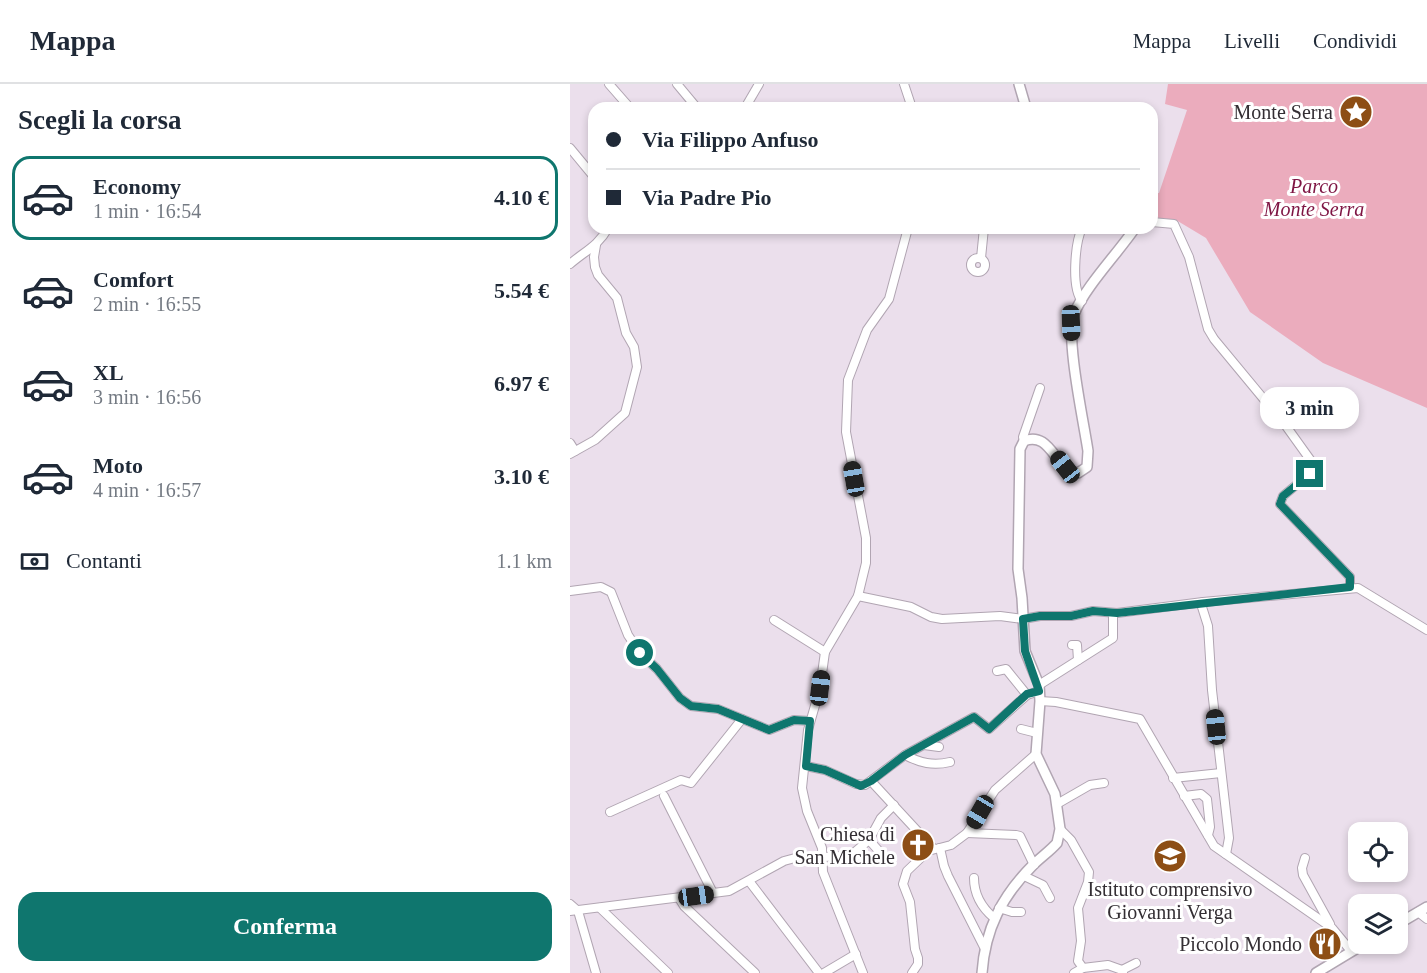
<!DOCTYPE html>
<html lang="it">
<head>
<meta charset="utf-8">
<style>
  body { margin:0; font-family:Georgia,serif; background:#f6f6f7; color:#1f2937; height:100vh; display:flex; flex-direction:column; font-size:22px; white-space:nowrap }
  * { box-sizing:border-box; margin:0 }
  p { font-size:20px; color:#747a83 }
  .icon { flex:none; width:33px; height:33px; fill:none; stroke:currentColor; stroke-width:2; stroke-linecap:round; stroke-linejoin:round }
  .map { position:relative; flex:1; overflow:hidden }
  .drawer { display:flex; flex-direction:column; background:#fff; width:570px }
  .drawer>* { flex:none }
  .top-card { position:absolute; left:18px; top:18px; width:570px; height:132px; border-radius:18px; box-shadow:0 3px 9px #0003; display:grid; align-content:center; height:132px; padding:0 18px; background:#fff }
  .tools { position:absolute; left:778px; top:738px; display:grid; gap:12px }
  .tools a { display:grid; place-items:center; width:60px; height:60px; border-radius:12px; background:#fff; box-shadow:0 3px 9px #0003; font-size:30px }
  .end { position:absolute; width:27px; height:27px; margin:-14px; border:8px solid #0f766e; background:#fff; box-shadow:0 0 0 3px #fff }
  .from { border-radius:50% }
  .bubble { position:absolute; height:42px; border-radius:18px; background:#fff; box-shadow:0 3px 9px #0003; font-size:20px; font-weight:700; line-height:42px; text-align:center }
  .car { position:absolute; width:18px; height:36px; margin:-18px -9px; border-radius:8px; box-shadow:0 0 4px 2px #0007; background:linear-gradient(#222 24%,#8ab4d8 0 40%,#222 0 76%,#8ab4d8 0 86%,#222 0) }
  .top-card b { display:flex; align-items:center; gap:21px; height:57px; font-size:22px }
  .top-card b+b { border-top:2px solid #e0e1e3 }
  .top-card i { width:15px; height:15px; background:#1f2937 }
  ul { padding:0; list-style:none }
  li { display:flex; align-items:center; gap:18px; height:84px; margin:0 12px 9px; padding:0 6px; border:3px solid transparent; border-radius:18px }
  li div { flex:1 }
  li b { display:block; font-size:22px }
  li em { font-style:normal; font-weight:700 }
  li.current { border-color:#0f766e }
  li>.icon { width:54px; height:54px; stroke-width:1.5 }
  h2 { padding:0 18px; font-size:27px; line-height:72px }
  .pay { display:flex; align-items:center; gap:15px; height:66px; padding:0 18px; font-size:22px }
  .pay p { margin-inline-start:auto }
  .cta { display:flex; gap:12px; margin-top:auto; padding:12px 18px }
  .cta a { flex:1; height:69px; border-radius:18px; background:#0f766e; color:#fff; font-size:24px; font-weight:700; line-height:69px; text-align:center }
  header { display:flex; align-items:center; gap:36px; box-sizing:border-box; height:84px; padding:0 30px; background:#fff; border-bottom:2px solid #e0e1e3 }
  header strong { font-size:28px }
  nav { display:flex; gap:33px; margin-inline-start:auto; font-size:21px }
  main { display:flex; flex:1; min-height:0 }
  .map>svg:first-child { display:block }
</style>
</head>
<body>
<header>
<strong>Mappa</strong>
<nav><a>Mappa</a><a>Livelli</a><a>Condividi</a></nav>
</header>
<main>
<section class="drawer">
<h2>Scegli la corsa</h2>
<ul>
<li class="current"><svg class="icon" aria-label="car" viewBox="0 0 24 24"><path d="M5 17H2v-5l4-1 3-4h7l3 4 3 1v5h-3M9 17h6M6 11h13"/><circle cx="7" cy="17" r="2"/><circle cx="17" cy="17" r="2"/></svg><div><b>Economy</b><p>1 min · 16:54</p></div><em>4.10 €</em></li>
<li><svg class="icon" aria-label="car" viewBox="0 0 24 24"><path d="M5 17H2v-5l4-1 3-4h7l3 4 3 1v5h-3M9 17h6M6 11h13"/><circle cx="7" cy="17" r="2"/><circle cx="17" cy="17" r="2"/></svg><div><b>Comfort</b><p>2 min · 16:55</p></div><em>5.54 €</em></li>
<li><svg class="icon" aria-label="car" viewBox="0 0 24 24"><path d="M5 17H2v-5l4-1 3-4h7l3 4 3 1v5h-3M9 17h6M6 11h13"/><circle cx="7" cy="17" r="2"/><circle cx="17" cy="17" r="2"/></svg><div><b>XL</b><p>3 min · 16:56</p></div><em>6.97 €</em></li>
<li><svg class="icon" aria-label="car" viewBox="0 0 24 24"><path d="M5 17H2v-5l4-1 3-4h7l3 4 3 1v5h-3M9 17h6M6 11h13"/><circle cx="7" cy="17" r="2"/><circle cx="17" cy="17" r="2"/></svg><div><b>Moto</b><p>4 min · 16:57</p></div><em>3.10 €</em></li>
</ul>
<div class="pay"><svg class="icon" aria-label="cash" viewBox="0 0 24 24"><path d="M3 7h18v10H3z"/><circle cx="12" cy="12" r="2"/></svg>Contanti<p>1.1 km</p></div>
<div class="cta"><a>Conferma</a></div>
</section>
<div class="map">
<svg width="857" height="889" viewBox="0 0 857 889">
  <rect width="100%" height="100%" fill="#ebdfec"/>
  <polygon fill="#ebacbd" points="598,0 857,0 857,324 753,279 680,228 636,154 606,136 582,133 582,109 589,109 617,26 595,20"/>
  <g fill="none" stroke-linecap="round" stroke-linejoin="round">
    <g stroke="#b1a5b2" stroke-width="10">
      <g id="minor">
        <polyline points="39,0 60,24"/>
        <polyline points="107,0 127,24"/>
        <polyline points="334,0 342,24"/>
        <polyline points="175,24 189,0"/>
        <polyline points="0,64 24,93"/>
        <polyline points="582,138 604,140 619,173 638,245 644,255 716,342 744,381 743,387 713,412 710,420 780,493 780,503"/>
        <polyline points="411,174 414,144"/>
        <circle cx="408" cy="181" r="7"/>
        <path d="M0,180C15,167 28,162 38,144"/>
        <path d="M512,217C501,204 505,159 512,144"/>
        <polyline points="454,357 453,353 470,304"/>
        <polyline points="0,359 5,367"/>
        <polyline points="0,370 25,356 55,329 67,283 64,263 56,249 47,214 28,191 25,183 24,173 26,161"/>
        <polyline points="0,507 31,503 41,508 58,551 70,569 87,585 110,614 121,622 148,625 199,646 224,636 240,637"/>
        <polyline points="288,512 341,523 361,533 372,535 430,532 453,535 470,532 501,532 523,527 547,529 633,518 788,504 857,546"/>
        <polyline points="633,518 632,523 638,542 642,606 659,754 656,770"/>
        <polyline points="204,536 255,568"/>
        <polyline points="502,561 507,561 508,576"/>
        <polyline points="427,587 436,585 457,611"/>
        <polyline points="469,601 543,554 543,529"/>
        <polyline points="470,617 486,618 570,635 644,762 762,844 781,867"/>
        <polyline points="451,645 467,649"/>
        <polyline points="354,661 369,663"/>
        <path d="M335,671C350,679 363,682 380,678"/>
        <polyline points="236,682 255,686 286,700 295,701 335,671 404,633 419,645 457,611 469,607"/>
        <polyline points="603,694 651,689"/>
        <polyline points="301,697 363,764"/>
        <polyline points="94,712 143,809"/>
        <polyline points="614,712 631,710 637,715 640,743 638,751"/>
        <polyline points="487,720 520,701 534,699"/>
        <polyline points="40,728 111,696 121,699 172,635"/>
        <polyline points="490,745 501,756 519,788 518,798 508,824 511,857 508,877 513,884 538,881 552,886 553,889"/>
        <polyline points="397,749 446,751 450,752 464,781"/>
        <polyline points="299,756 308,766"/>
        <polyline points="370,764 374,782 378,792 415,865"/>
        <polyline points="735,774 732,784 733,791 760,840"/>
        <polyline points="454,792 473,801 480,814"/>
        <path d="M404,794C404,811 411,823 424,834"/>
        <polyline points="179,797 249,889"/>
        <polyline points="109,814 114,822 185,889"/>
        <polyline points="0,820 8,827 26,889"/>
        <polyline points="30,824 98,889"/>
        <polyline points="429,824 442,828 451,828"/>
        <polyline points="0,827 159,807 214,777 225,774 280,772 299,756 311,734 324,721"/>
        <polyline points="848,828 857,835"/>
        <polyline points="552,886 566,879"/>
        <polyline points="254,889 286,870"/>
        <polyline points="293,889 253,788 252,764 237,727 232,704 238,646 250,604 255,568 288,512 296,479 296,454 276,348 278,296 297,246 319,215 338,144"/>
        <polyline points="342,889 348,880 348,874 345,865 340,818 333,800 337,787 358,767 381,761 397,749 425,706 466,670"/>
        <polyline points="504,889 513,884"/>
      </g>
    </g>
    <g stroke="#b1a5b2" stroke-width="12">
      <g id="major">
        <polyline points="449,0 456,24"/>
        <polyline points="828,840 857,823"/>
        <path d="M412,889C415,845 432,812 463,781C471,773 480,767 487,759L490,745L485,710L466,670L470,617L469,601L455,567L452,514L448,485L450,365L454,357C481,346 485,387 508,389L517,383L518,367C514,339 495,253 504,230C515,203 548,169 565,144"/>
        <polyline points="746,889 794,860"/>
      </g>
    </g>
    <use href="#minor" stroke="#fff" stroke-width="8"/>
    <use href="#major" stroke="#fff" stroke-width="9"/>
  </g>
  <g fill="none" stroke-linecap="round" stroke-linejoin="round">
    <polyline stroke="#0f766e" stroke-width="8" points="70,569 87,585 110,614 121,622 148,625 199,646 224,636 240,637 236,682 255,686 291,702 301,697 335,671 404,633 419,645 457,610 469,607 455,567 453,535 470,532 501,532 523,527 547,529 780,503 780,493 710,420 713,412 740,390"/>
  </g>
  <defs>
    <g id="sight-disc" transform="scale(1.725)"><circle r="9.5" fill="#8d4e15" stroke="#fff"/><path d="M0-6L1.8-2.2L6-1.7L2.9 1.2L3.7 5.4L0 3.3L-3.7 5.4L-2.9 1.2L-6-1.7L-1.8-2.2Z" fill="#fff"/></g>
    <g id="church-disc" transform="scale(1.725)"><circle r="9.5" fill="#8d4e15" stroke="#fff"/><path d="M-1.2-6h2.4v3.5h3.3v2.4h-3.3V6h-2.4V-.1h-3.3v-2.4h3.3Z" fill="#fff"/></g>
    <g id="school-disc" transform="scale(1.725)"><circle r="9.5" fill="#8d4e15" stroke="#fff"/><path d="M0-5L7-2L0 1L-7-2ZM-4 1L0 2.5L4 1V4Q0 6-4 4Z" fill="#fff"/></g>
    <g id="restaurant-disc" transform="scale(1.725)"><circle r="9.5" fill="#8d4e15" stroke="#fff"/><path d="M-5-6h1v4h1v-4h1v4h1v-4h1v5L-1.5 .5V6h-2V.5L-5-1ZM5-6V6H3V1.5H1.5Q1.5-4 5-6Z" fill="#fff"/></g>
  </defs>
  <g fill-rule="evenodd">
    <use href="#sight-disc" x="786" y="28"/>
    <use href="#church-disc" x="348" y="761"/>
    <use href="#school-disc" x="600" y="772"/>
    <use href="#restaurant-disc" x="755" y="860"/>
  </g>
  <g text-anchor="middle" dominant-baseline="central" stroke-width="6" stroke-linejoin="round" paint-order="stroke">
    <g font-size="20" fill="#332e33" stroke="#fff" text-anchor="end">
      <text x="763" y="28">Monte Serra</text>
      <text x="325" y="750">Chiesa di<tspan x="325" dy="23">San Michele</tspan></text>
      <text x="600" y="805" text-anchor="middle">Istituto comprensivo<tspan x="600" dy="23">Giovanni Verga</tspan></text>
      <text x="732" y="860">Piccolo Mondo</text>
    </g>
    <g font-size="20" font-style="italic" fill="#7e1443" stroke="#fff">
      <text x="744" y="102">Parco<tspan x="744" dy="23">Monte Serra</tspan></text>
    </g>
  </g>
</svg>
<div class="tools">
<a><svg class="icon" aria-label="locate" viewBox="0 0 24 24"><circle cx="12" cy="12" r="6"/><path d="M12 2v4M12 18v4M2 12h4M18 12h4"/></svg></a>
<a><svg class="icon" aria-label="layers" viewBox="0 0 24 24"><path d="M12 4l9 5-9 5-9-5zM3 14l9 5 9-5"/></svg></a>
</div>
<i class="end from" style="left:70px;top:569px"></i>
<i class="end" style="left:740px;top:390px"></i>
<div class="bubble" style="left:690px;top:303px;width:99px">3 min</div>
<i class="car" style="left:501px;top:239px;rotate:178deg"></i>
<i class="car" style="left:495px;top:383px;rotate:322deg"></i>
<i class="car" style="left:284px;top:395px;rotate:350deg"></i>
<i class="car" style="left:250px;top:604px;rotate:7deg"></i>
<i class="car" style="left:646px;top:643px;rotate:354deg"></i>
<i class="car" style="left:410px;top:728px;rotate:210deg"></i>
<i class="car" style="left:126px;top:812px;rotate:82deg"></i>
<div class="top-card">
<b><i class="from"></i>Via Filippo Anfuso</b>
<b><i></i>Via Padre Pio</b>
</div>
</div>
</main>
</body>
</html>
